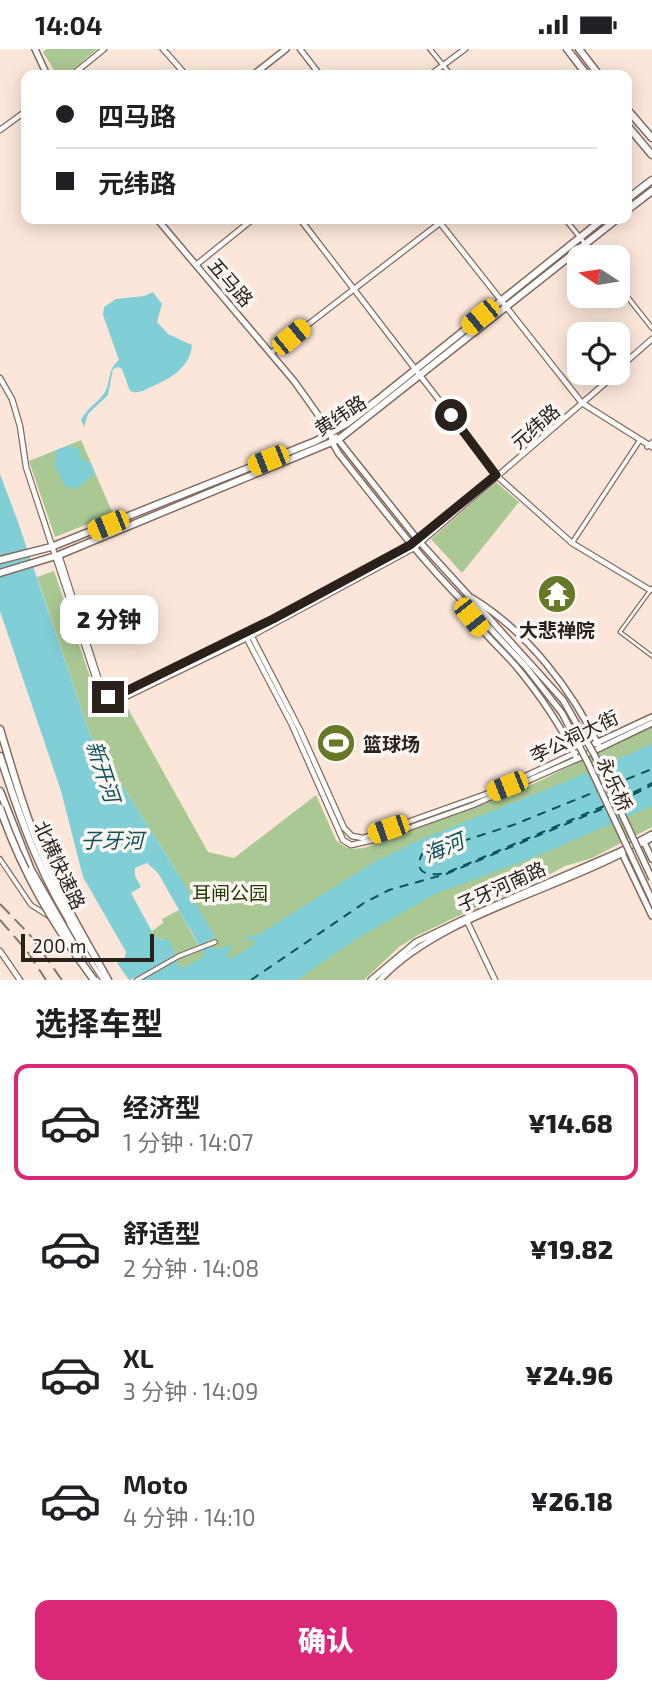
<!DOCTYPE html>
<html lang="zh">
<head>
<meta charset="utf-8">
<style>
  body { margin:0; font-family:"Exo 2","Noto Sans SC",sans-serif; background:#f6f6f6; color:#202124; height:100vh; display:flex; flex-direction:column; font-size:26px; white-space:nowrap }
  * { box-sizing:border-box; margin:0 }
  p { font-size:23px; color:#757577 }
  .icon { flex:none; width:38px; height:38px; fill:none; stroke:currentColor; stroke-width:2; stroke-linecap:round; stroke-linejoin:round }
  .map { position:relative; height:931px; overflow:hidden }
  .panel { display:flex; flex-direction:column; background:#fff; flex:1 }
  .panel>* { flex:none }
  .top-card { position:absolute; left:21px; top:21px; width:611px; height:154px; border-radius:14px; box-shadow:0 4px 18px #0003; display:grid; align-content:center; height:154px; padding:0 35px; background:#fff }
  .needle { width:46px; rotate:282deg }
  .fabs { position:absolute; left:567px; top:196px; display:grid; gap:14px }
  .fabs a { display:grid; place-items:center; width:63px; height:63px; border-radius:14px; background:#fff; box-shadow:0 4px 18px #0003; font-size:35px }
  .scale { position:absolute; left:21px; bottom:18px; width:133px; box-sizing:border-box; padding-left:7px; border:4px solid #2a211b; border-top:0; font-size:19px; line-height:24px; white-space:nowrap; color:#2a211b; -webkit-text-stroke:5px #fcf6f3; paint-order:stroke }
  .end { position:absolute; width:32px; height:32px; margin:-16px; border:9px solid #2a211b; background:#fff; box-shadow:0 0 0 4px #fff }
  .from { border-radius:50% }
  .bubble { position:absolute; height:49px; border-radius:14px; background:#fff; box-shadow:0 4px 18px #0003; font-size:23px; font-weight:800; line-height:49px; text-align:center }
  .car { position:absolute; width:21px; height:42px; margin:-21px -10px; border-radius:9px; box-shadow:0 0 5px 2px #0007; background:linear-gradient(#f5c518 24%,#345 0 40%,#f5c518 0 76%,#345 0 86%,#f5c518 0) }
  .top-card b { display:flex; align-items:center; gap:24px; height:66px; font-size:26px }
  .top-card b+b { border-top:2px solid #e0e0e0 }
  .top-card i { width:18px; height:18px; background:#202124 }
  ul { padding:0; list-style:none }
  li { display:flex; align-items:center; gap:21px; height:116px; margin:0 14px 10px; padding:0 21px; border:4px solid transparent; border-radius:14px }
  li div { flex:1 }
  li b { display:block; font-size:26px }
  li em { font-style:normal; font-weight:800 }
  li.current { border-color:#db2777 }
  li>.icon { width:63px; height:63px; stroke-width:1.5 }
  h2 { padding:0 35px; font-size:32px; line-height:84px }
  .action { display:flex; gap:14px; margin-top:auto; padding:14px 35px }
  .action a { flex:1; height:80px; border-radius:14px; background:#db2777; color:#fff; font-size:28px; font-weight:800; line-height:80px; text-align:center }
  .status { display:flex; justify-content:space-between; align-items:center; height:49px; padding:0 35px; background:#fff; direction:ltr }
  .status svg { height:19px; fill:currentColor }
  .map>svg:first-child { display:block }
</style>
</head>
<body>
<div class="status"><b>14:04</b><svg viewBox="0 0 49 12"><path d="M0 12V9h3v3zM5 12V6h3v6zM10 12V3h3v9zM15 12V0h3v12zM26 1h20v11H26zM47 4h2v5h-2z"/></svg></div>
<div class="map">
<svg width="652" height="931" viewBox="0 0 652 931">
  <rect width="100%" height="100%" fill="#fbe6d9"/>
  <g fill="#aac894">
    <polygon points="47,0 97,0 66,26 57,26 43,3"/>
    <polygon points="81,391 113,465 55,488 29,412"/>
    <polygon points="496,433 519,453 462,524 431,490"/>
    <path d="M54,522L97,649L107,664L126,656L208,803L234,809L316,746L336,791C346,801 355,801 367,798L521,741L652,677V778L592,809L565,817L521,841L486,854L418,886L399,898L364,931H132L174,907L164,891L155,888L152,882L163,874L162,870L179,861L198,896L179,826L90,686L37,528Z"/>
  </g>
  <g fill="#80cfd7" fill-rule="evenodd">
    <path d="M153,243L162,255L157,273L168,285L192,296C190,319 170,330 151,338C143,342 138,345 130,342L122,320L118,318L113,320L108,346L88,365L84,378L81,371C88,357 101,352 106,341C111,329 108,320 119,311L103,266L104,258L116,250L144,247Z"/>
    <polygon points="68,397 78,399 83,411 91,414 95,425 78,439 65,438 55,417 56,401"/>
    <path d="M0,425L18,473L90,686L179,826L215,888L209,891L214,900L233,896L227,906L229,911L255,895L251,889L244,892V890L250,886L256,887L376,812L422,790L565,733L652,695V757L542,805L435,845L353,892L297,931H136L134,929L129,931L117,914L124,911L126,903L83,828L61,742L0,562ZM147,814L158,824L205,907L183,919L179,918L169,890L163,891L155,888L131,844L141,838L135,827V819Z"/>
  </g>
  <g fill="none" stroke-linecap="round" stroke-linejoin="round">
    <g stroke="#0c5359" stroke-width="2" stroke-dasharray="9 7" stroke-linecap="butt">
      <polyline points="619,751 652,734"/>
      <polyline points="619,753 652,736"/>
      <path d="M604,757L446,824C431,827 412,826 422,805L513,776L652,720"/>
      <polyline points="251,931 364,854 389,841 446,825 614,755"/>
    </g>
    <g stroke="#836c5e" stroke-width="5">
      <polyline id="pedestrian" points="652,539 620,583 652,607"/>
    </g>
    <g stroke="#836c5e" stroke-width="6">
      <g id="minor">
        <polyline points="430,0 451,26"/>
        <polyline points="565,170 596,208"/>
        <polyline points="618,236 652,279"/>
        <polyline points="647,398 652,393"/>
        <polyline points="572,494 640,391"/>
        <polyline points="0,810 31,856 50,868"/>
        <polyline points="63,874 68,876 103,931"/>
        <polyline points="137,931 179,907 215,893"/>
      </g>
    </g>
    <g stroke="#836c5e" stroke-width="7">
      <g id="tertiary">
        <polyline points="163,0 186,26"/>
        <polyline points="300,0 320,26"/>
        <polyline points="72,26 104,0"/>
        <polyline points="430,26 465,0"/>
        <polyline points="0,81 26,62"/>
        <polyline points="300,170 498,428 572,494 650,541"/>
        <polyline points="437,170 582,354 652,398"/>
        <polyline points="196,216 253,170"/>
        <polyline points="271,304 445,170"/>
        <polyline points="618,320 652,290"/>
        <polyline points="0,329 12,350 20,377 26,418 101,646 104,652 111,655 251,587 414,499 617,324"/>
        <polyline points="59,506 102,641 106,647 111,649 273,570 410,496 466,451"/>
        <polyline points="250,584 300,681 344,779 352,787 363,789 489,744 575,704"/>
        <polyline points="246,588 292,676 343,791 351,796 378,790 473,756 577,710"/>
        <polyline points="467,872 495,931"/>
        <polyline points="0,902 20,931"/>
      </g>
    </g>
    <g stroke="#836c5e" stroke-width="8">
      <g id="secondary">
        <polyline points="35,0 47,26"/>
        <polyline points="253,26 286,0"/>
        <path d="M157,170L294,332L331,384L332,393L339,405C386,464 431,524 486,575"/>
        <polyline points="336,388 418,491 490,570"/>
        <path d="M472,549C528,583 572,641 600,699"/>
        <path d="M466,559C479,581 498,597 515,616C540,646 560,675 577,710L652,674"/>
        <polyline points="579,702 652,668"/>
        <polyline points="643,791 652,810"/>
        <polyline points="638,796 652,789"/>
        <polyline points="621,802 652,867"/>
        <polyline points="371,931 416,893 466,869 621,802 652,785"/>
        <path d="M380,931C436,870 549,843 623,804"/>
      </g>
    </g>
    <g stroke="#836c5e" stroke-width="9">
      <g id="primary">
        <polyline points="567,0 587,26"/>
        <polyline points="579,0 599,26"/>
        <polyline points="626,59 652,89"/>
        <polyline points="626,75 652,106"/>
        <polyline points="626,151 652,131"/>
        <polyline points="626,162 652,142"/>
        <polyline points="0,511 51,498 316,392 346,375 375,353 603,170"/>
        <polyline points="0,524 59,506 339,390 617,170"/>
      </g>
    </g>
    <g stroke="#836c5e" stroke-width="9">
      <g id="trunk">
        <path d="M0,680C13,723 25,766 43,807C61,850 85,890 108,931"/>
        <path d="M0,707C21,772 43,835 82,891"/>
        <polyline points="0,742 31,821"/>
      </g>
    </g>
    <use href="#pedestrian" stroke="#fff" stroke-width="2.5"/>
    <use href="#minor" stroke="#fff" stroke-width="3.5"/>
    <use href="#tertiary" stroke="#fff" stroke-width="4.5"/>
    <use href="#secondary" stroke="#fff" stroke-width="5"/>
    <use href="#primary" stroke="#fff" stroke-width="6"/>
    <use href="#trunk" stroke="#fff" stroke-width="6"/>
    <g stroke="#84766d" stroke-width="2" stroke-dasharray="14 7" stroke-linecap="butt">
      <polyline points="0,855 30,886 62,931"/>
      <polyline points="0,871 27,902 46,931"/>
    </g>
    <g stroke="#836c5e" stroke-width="8" stroke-linecap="butt">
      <g id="secondary-bridge">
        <polyline points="490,570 563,651 595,707 652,830"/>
        <polyline points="486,575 526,618 562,664 588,714 652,851"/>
      </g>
    </g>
    <g stroke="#836c5e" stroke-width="9" stroke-linecap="butt">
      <g id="trunk-bridge">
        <path d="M0,759C22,823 54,877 94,931"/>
        <polyline points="31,821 79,905"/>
      </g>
    </g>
    <use href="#secondary-bridge" stroke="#fff" stroke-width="5"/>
    <use href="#trunk-bridge" stroke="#fff" stroke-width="6"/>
  </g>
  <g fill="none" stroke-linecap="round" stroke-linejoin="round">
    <polyline stroke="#2a211b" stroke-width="9" points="108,648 114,648 273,570 410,496 496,426 451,366"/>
  </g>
  <defs>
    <g id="temple-disc" transform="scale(2.0125)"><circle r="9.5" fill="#677826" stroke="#fcf6f3"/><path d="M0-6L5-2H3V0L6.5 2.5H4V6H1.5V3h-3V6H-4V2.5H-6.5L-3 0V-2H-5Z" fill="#fff"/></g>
    <g id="stadium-disc" transform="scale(2.0125)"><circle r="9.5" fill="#677826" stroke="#fcf6f3"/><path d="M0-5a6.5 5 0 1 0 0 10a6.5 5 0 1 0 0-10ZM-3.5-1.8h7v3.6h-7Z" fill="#fff"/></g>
  </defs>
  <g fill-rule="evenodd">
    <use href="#temple-disc" x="557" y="545"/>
    <use href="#stadium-disc" x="336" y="694"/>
  </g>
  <g text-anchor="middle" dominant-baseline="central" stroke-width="7" stroke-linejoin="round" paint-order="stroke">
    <g font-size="19" fill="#2a211b" stroke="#fcf6f3">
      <text transform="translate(231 233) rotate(49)">五马路</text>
      <text transform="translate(340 366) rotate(-33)">黄纬路</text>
      <text transform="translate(535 377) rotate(-41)">元纬路</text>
      <text transform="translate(574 687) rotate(-26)">李公祠大街</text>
      <text transform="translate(615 735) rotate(65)">永乐桥</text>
      <text transform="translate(60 816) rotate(65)">北横快速路</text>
      <text transform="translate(501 837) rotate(-24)">子牙河南路</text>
    </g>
    <g font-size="19" font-weight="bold" fill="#2a211b" stroke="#fcf6f3">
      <text x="557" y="580">大悲禅院</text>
      <text x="363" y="694" text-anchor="start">篮球场</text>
    </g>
    <g font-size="19" fill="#223c03" stroke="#fcf6f3">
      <text x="230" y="843">耳闸公园</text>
    </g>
    <g font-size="21" font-style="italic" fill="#0c5359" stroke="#fcf6f3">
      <text transform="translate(104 722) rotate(72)">新开河</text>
      <text x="112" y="790">子牙河</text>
      <text transform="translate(443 798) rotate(-23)">海河</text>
    </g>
  </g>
</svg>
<div class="fabs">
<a><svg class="needle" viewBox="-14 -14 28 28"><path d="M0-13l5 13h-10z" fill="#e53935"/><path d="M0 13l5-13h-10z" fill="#757577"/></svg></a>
<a><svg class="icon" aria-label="locate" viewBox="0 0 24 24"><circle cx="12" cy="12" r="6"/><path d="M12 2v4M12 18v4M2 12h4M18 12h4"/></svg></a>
</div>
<div class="scale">200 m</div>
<i class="end from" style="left:451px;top:366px"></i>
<i class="end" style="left:108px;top:648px"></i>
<div class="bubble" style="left:60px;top:546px;width:98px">2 分钟</div>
<i class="car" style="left:480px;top:268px;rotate:231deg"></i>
<i class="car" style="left:291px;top:288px;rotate:51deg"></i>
<i class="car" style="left:268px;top:411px;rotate:248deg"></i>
<i class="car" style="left:108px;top:476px;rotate:248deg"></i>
<i class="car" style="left:471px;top:568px;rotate:142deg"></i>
<i class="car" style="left:507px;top:737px;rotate:248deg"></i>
<i class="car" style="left:388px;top:780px;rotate:251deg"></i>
<div class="top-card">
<b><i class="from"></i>四马路</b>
<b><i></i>元纬路</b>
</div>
</div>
<section class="panel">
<h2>选择车型</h2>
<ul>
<li class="current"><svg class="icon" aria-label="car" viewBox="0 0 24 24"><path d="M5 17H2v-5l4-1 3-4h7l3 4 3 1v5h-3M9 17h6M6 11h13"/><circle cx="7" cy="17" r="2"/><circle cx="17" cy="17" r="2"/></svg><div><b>经济型</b><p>1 分钟 · 14:07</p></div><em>¥14.68</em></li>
<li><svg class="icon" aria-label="car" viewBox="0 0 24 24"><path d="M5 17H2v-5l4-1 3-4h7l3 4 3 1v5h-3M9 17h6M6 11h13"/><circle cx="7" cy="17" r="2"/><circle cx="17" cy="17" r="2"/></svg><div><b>舒适型</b><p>2 分钟 · 14:08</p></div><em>¥19.82</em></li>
<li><svg class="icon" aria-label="car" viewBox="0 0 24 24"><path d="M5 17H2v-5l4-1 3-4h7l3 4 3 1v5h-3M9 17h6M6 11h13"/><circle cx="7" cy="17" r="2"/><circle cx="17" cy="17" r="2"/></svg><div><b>XL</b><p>3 分钟 · 14:09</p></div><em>¥24.96</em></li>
<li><svg class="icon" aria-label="car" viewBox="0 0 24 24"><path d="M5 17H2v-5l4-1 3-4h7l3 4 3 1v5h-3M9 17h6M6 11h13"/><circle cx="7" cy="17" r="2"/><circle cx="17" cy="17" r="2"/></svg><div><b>Moto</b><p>4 分钟 · 14:10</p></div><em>¥26.18</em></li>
</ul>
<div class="action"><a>确认</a></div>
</section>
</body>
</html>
